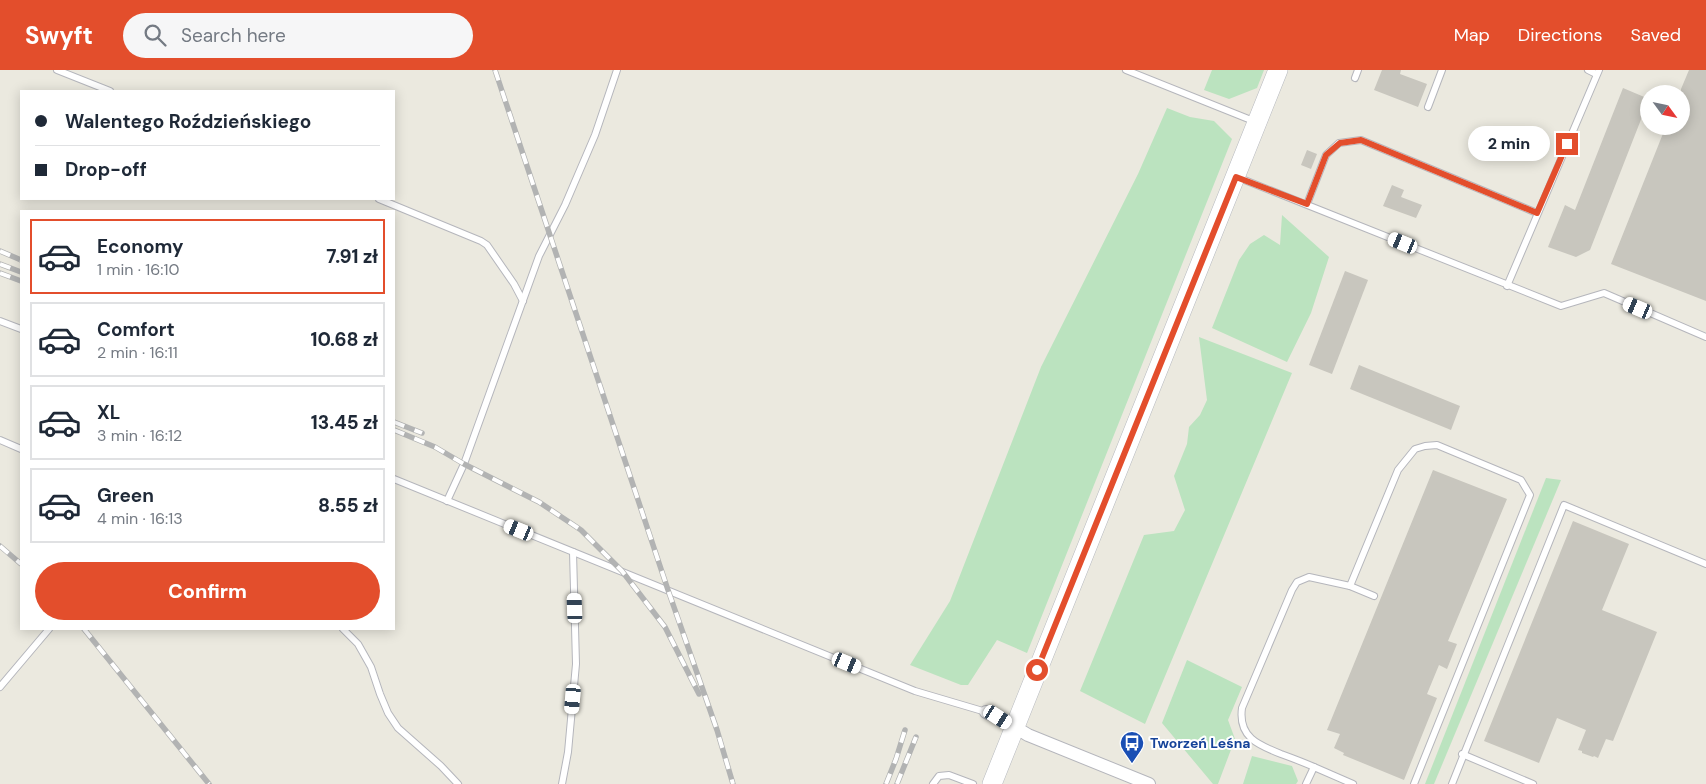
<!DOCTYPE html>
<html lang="en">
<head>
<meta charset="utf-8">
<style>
  body { margin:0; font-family:"DM Sans",sans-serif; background:#f6f6f7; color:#1f2937; height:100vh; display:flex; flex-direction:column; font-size:19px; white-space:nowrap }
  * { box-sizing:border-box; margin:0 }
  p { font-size:16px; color:#747a83 }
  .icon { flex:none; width:28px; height:28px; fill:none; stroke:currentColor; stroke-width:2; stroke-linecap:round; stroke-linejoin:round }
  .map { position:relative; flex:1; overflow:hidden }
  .side { position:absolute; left:20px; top:140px; width:375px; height:420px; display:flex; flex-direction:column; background:#fff; border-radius:0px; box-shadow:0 2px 12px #0003 }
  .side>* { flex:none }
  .guide { position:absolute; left:20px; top:20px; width:375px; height:110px; border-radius:0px; box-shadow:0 2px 12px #0003; display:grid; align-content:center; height:110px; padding:0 15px; background:#fff }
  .needle { width:32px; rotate:123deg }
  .tools { position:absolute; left:1640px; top:15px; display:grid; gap:10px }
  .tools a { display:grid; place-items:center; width:50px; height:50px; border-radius:50%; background:#fff; box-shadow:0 2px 12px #0003; font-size:25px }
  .end { position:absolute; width:22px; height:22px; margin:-11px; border:6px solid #e34e2c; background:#fff; box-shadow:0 0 0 2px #fff }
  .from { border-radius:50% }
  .bubble { position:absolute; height:35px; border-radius:18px; background:#fff; box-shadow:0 2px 12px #0003; font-size:16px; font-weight:800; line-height:35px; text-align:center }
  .car { position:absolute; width:15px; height:30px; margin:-15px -8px; border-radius:6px; box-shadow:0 0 4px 1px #0007; background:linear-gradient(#fff 24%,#345 0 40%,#fff 0 76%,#345 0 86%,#fff 0) }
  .guide b { display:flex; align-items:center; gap:18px; height:48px; font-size:19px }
  .guide b+b { border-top:1px solid #e0e1e3 }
  .guide i { width:12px; height:12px; background:#1f2937 }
  ul { padding:9px 0 0; list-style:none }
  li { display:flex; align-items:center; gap:15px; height:75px; margin:0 10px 8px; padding:0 5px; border:2px solid #e0e1e3; border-radius:0px }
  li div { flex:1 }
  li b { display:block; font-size:19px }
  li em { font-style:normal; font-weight:800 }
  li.on { border-color:#e34e2c }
  li>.icon { width:45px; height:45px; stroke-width:1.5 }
  .action { display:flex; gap:10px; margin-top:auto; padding:10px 15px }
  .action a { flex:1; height:58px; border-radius:30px; background:#e34e2c; color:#fff; font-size:20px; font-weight:800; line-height:58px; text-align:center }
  header { display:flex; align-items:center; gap:30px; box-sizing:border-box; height:70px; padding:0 25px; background:#e34e2c; color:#fff }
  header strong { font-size:24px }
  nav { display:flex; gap:28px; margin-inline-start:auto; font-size:18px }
  .search { width:350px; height:45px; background:#f6f6f7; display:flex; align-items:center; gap:12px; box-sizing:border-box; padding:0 18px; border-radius:28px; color:#747a83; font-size:19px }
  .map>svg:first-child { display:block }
</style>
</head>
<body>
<header>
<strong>Swyft</strong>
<div class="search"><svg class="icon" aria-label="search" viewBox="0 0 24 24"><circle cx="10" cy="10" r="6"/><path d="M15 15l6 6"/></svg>Search here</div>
<nav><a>Map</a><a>Directions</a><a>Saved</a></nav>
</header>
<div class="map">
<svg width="1706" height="714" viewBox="0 0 1706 714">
  <rect width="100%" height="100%" fill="#ebe9df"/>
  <g fill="#bbe3bf">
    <polygon points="1212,0 1264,0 1257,18 1229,29 1204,20"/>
    <polygon points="1167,38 1190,47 1214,51 1232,69 1027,583 997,570 968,615 961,615 910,595 950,531 1041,297 1138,104"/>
    <polygon points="1282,145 1329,187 1311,243 1287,292 1212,258 1239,190 1250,174 1264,165 1280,175"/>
    <polygon points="1199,267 1292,303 1145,654 1080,621 1144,465 1174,461 1185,440 1174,406 1187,374 1189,357 1200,345 1207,330"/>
    <polygon points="1546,408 1561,410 1434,714 1425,714"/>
    <polygon points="1187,590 1242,617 1228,650 1235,669 1218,714 1213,714 1162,653"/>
    <polygon points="1252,686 1292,696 1298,711 1296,714 1243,714"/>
  </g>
  <g fill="#c8c6be">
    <polygon points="1382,0 1401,0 1400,4 1427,14 1418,37 1374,20"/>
    <polygon points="1689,0 1706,0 1706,231 1611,194 1666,56 1681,56 1681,19"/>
    <polygon points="1623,18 1649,29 1590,180 1576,187 1548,177 1565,135 1575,140"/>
    <polygon points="1307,80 1317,84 1311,99 1301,95"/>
    <polygon points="1392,115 1404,120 1401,127 1422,135 1416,148 1383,136"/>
    <polygon points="1345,201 1368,210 1332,304 1309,295"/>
    <polygon points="1359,295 1460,336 1451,360 1350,319"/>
    <polygon points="1433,400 1507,429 1448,571 1457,574 1447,599 1439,595 1427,624 1437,628 1404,710 1343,685 1344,683 1334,678 1340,664 1327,660"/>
    <polygon points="1573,451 1629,474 1602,540 1657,562 1613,671 1606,669 1598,688 1594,686 1593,687 1582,683 1582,681 1578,680 1586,660 1557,648 1539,693 1484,671"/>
  </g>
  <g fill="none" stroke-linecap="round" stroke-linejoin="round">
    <g stroke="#b5b6bc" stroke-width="8">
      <g id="lane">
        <polyline points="57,0 110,21"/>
        <polyline points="1126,0 1256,52"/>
        <polyline points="1588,0 1596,4"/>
        <polyline points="1355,8 1358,0"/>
        <polyline points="1428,37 1442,0"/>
        <polyline points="1237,107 1561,236 1604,223 1706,267"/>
        <polyline points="379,129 481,171 487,175 514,214 523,231"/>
        <polyline points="1307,134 1326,85 1339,73 1361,70 1537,143"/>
        <polyline points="1507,216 1599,0"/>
        <polyline points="0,251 21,259"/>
        <polyline points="0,370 21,379"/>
        <polyline points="394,409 915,621 986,642"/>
        <polyline points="447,431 464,394 539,186 565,135 595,65 617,0"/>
        <polyline points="1350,516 1398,400 1415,379 1425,376 1437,375 1521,410 1530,425 1414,714"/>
        <polyline points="343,559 358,574 371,597 380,624 388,643 398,658 441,696 458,714"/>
        <polyline points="0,617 49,559"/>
        <polyline points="1462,684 1533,714"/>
        <path d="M1314,697C1303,692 1292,688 1281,684C1258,675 1238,667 1242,638L1292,520L1297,512L1309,507L1350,516L1374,526"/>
        <polyline points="562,714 568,682 576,594 573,482"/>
        <polyline points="933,714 939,706 949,705 973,714"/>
        <polyline points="1306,714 1314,697 1353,714"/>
        <polyline points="1452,714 1564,435 1706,494"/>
      </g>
    </g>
    <g stroke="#b5b6bc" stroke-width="14">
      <polyline id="street" points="986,642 998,647 1028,665 1149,714"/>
    </g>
    <g stroke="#b5b8be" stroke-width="20">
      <polyline id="secondary" points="992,714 1278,0"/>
    </g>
    <use href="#lane" stroke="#fff" stroke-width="6"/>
    <use href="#street" stroke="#fff" stroke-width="12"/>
    <use href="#secondary" stroke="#fff" stroke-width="19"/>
    <g stroke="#b2b3b3" stroke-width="5.5">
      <g id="rail">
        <polyline points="495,0 668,520 717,660 733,714"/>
        <polyline points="0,181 21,190"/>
        <polyline points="0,194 21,202"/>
        <polyline points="0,203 21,211"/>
        <polyline points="394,352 422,363"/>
        <polyline points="394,360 435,377 464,394 539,432 581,460 622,501 665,557 699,624"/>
        <polyline points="0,476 21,494"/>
        <polyline points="84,559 209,714"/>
        <polyline points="886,714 896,689 905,660"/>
        <polyline points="897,714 916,667"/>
      </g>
    </g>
    <use href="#rail" stroke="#fff" stroke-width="4" stroke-dasharray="11" stroke-linecap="butt"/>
  </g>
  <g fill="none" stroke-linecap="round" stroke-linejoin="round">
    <polyline stroke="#e34e2c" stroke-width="6" points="1037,600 1236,107 1307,134 1326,85 1340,73 1361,70 1537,143 1567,74"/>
  </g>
  <defs>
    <g id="bus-pin" transform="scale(1.25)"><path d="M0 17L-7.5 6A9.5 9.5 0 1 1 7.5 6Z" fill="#1a4fb4" stroke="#fff"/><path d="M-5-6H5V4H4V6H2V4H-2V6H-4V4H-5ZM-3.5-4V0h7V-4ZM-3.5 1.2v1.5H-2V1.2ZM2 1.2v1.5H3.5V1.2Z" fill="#fff"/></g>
  </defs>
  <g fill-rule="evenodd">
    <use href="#bus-pin" x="1132" y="673"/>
  </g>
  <g text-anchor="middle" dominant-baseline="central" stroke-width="4" stroke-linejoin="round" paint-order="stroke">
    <g font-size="14" font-weight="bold" fill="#164399" stroke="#fff" text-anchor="start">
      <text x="1150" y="673">Tworzeń Leśna</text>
    </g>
  </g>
</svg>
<div class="tools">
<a><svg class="needle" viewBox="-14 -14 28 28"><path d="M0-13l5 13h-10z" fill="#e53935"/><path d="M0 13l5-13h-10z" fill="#747a83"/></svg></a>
</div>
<i class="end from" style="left:1037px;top:600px"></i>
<i class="end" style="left:1567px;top:74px"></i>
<div class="bubble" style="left:1468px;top:56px;width:82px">2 min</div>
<i class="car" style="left:1403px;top:173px;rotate:292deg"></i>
<i class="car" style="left:1638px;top:238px;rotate:293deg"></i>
<i class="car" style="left:519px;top:460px;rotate:292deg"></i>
<i class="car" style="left:575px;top:538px;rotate:358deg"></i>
<i class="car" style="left:847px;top:593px;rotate:112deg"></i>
<i class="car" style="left:573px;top:629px;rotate:185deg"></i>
<i class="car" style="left:998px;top:647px;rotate:122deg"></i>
<div class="guide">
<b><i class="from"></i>Walentego Roździeńskiego</b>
<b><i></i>Drop-off</b>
</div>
<section class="side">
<ul>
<li class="on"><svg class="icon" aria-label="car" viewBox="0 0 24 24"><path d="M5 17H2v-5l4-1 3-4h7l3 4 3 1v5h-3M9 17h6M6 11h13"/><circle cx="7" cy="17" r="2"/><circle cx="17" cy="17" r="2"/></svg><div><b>Economy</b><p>1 min · 16:10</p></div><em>7.91 zł</em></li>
<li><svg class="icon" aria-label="car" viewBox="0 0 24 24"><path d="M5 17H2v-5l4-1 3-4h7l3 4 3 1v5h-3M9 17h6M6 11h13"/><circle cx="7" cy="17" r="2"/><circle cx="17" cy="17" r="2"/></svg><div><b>Comfort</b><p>2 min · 16:11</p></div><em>10.68 zł</em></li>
<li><svg class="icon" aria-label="car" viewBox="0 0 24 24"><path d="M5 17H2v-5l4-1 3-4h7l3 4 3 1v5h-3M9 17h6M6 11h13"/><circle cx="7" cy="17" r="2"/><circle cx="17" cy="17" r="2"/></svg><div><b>XL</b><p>3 min · 16:12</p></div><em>13.45 zł</em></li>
<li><svg class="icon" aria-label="car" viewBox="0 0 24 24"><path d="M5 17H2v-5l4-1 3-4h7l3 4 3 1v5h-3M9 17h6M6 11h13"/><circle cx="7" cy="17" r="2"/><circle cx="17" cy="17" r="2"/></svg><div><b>Green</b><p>4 min · 16:13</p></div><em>8.55 zł</em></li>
</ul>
<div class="action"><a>Confirm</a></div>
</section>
</div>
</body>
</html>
